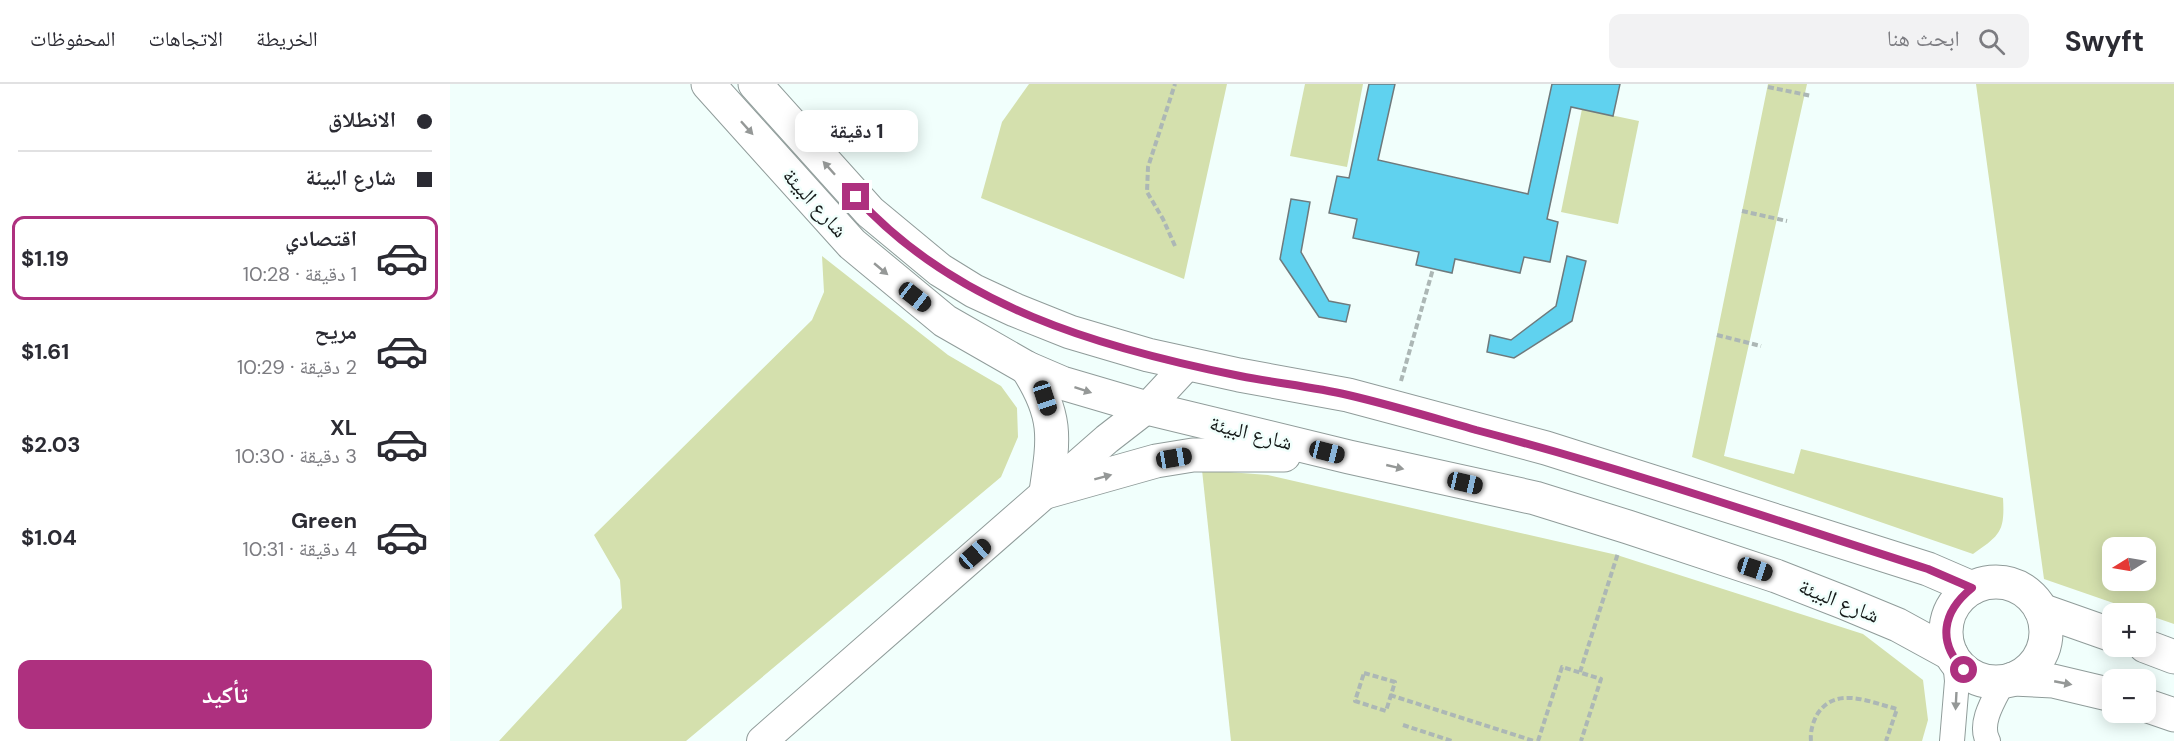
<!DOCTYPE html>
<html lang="ar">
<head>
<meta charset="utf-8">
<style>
  body { margin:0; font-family:"DM Sans","Noto Naskh Arabic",sans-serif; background:#f2f2f3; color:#2b2b33; direction:rtl; height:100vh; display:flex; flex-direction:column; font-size:22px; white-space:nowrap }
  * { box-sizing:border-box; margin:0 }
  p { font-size:20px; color:#7c7c81 }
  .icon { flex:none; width:33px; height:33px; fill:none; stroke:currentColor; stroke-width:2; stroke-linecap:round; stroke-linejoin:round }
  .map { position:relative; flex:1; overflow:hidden; direction:ltr }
  .drawer { display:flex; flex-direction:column; background:#fff; width:450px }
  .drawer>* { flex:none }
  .banner { display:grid; align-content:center; height:132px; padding:0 18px; background:#fff }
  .needle { width:39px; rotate:259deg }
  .tools { position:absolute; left:1652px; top:453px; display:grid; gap:12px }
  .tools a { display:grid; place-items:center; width:54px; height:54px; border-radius:12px; background:#fff; box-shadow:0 3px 15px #0003; font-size:30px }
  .end { position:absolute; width:27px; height:27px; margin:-14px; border:8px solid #ae307f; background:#fff; box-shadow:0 0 0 3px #fff }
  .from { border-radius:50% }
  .bubble { position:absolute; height:42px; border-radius:12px; background:#fff; box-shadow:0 3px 15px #0003; font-size:20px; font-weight:700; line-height:42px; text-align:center; direction:rtl }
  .car { position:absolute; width:18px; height:36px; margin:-18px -9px; border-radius:8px; box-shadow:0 0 4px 2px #0007; background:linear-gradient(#222 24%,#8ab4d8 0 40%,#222 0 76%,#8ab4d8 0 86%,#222 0) }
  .banner b { display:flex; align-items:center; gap:21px; height:57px; font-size:22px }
  .banner b+b { border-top:2px solid #e1e1e2 }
  .banner i { width:15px; height:15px; background:#2b2b33 }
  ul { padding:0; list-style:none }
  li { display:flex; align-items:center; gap:18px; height:84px; margin:0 12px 9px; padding:0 6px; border:3px solid transparent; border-radius:12px }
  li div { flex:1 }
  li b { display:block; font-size:22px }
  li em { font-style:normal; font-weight:700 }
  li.active { border-color:#ae307f }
  li>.icon { width:54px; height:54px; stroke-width:1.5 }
  .button { display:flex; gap:12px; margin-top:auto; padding:12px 18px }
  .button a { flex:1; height:69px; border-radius:12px; background:#ae307f; color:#fff; font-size:24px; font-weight:700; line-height:69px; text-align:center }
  header { display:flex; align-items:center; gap:36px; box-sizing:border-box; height:84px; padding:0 30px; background:#fff; border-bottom:2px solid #e1e1e2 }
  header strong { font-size:28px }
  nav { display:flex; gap:33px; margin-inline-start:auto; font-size:21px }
  .search { width:420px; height:54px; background:#f2f2f3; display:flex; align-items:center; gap:15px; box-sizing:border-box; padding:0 21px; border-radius:12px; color:#7c7c81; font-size:22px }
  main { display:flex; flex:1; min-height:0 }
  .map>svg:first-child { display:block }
</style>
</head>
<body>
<header>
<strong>Swyft</strong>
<div class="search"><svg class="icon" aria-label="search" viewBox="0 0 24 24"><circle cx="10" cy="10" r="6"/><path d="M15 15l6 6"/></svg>ابحث هنا</div>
<nav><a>الخريطة</a><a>الاتجاهات</a><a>المحفوظات</a></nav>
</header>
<main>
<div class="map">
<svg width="1724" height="657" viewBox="0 0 1724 657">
  <rect width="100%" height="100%" fill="#f1fffc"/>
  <g fill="#d4e0ad" fill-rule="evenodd">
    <polygon points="579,0 777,0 734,195 531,114 552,38"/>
    <polygon points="855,0 913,0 897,83 840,72"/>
    <path d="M1318,0H1357L1274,372L1344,390L1351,365L1553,414C1555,448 1550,451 1523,470L1242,373Z"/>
    <path d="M1526,0H1724V540L1594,495ZM1662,464H1695V496H1662Z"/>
    <polygon points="1132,25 1189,37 1168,140 1111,128"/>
    <polygon points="372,172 498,271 551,302 567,324 568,353 551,393 236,657 49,657 172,524 170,496 144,451 362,236 374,208"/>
    <polygon points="752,386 818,391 1167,471 1413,550 1473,596 1478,636 1472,657 781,657"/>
  </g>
  <g fill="#60d2ef" stroke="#6e7a7d" stroke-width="1.5">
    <polygon points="919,0 945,0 928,76 1078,110 1102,0 1170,0 1163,32 1121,23 1097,135 1108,138 1100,178 1074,173 1070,189 1005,175 1002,189 966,181 969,168 903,154 907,135 879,129 887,92 899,94"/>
    <polygon points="841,115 860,118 851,168 879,217 900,221 896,238 869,233 830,175"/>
    <polygon points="1117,172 1136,177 1122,237 1064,274 1037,268 1040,251 1061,256 1106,222"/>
  </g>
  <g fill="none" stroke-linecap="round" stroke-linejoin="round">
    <g stroke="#909c9a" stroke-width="26">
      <g id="minor">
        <polyline points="1502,657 1507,597 1505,576"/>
        <path d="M1538,657C1528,639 1545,614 1553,598"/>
      </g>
    </g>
    <g stroke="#909c9a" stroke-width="32">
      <polyline id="tertiary" points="312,657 657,355 697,324 737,281"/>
    </g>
    <g stroke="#909c9a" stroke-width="35">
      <g id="trunk">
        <polyline points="258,0 402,160 495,237 577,284 612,299 697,324 899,373 1085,414 1178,443 1326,492 1395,519 1448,541 1501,570"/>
        <polyline points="305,0 420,128 490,186 524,207 565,226 620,248 698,271 789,291 898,311 1096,364 1478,485 1522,504"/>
        <path d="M577,284C608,332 604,354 596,408L706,377L743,371H834"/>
        <circle cx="1546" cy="548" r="50"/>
        <polyline points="1591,526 1662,551"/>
        <polyline points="1695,562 1724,573"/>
        <polyline points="1563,595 1603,597 1662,611"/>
        <polyline points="1695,621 1724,631"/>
      </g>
    </g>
    <g stroke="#acb7b5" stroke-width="4" stroke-dasharray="6 3" stroke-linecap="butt">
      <polyline points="1318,3 1362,12"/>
      <polyline points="1292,127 1337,137"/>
      <polyline points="725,162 713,135 697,108 698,83 725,0"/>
      <polyline points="1267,251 1311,262"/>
      <polyline points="951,297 983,185"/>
      <polyline points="1130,588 1168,469"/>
      <polygon points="914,589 945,598 936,627 905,617"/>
      <polyline points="940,611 1084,657"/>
      <polyline points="953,641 1002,657"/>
      <polyline points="1088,657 1112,583 1151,595 1131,657"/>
      <path d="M1361,657C1360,648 1363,637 1368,629C1387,602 1419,618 1447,625L1436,657"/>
    </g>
    <use href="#minor" stroke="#fff" stroke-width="24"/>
    <use href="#tertiary" stroke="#fff" stroke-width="30"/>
    <use href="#trunk" stroke="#fff" stroke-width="33"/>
  </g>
  <defs><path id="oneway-solid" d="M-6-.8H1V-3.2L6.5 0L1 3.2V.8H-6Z" transform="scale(1.5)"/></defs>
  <g fill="#959897">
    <use href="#oneway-solid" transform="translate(297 44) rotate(48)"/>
    <use href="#oneway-solid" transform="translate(379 84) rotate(-132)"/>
    <use href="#oneway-solid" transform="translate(431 185) rotate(40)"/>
    <use href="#oneway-solid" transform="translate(633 306) rotate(18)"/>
    <use href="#oneway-solid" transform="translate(945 383) rotate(13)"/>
    <use href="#oneway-solid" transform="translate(653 393) rotate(-15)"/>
    <use href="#oneway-solid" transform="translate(1613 599) rotate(11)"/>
    <use href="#oneway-solid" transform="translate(1506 617) rotate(93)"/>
  </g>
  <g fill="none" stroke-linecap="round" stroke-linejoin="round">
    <path stroke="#ae307f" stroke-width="8" d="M406,113C505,222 650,264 790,292C826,299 863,303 898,311C941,321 984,334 1026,346C1179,386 1328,437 1478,485L1522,504C1492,528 1487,558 1514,586"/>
  </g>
  <g text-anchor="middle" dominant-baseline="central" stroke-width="5" stroke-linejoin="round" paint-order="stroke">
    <g font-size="21" fill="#141918" stroke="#f1fffc">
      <text transform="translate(365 119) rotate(48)">شارع البيئة</text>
      <text transform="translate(801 349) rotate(14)">شارع البيئة</text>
      <text transform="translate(1389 517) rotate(22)">شارع البيئة</text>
    </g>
  </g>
</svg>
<div class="tools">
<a><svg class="needle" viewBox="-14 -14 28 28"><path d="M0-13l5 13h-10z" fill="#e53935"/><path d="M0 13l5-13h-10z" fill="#7c7c81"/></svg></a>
<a>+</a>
<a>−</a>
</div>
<i class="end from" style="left:1514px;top:586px"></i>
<i class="end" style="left:406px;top:113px"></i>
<div class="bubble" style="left:345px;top:26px;width:123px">1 دقيقة</div>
<i class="car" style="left:465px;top:213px;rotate:128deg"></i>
<i class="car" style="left:595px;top:314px;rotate:162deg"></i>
<i class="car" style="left:877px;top:368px;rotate:104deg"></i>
<i class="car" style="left:724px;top:374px;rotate:81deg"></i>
<i class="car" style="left:1015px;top:399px;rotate:103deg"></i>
<i class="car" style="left:525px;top:470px;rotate:49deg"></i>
<i class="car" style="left:1305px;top:485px;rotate:108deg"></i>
</div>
<section class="drawer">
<div class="banner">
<b><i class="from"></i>الانطلاق</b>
<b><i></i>شارع البيئة</b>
</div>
<ul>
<li class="active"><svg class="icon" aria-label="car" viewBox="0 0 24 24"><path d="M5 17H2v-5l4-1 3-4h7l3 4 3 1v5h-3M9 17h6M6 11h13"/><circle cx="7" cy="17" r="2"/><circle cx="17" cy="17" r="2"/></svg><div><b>اقتصادي</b><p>1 دقيقة · 10:28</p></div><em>$1.19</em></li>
<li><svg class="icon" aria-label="car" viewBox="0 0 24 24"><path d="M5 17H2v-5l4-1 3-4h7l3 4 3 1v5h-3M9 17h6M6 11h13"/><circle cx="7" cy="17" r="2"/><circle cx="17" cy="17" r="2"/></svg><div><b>مريح</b><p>2 دقيقة · 10:29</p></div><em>$1.61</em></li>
<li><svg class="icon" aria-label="car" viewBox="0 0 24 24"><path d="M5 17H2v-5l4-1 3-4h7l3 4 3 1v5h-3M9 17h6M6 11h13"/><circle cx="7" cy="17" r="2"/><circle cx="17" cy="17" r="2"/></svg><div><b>XL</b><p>3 دقيقة · 10:30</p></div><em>$2.03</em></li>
<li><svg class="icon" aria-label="car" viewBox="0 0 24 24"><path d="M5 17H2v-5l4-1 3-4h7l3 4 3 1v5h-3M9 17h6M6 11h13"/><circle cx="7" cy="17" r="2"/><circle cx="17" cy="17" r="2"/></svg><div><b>Green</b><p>4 دقيقة · 10:31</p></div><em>$1.04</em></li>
</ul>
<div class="button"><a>تأكيد</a></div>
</section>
</main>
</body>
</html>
